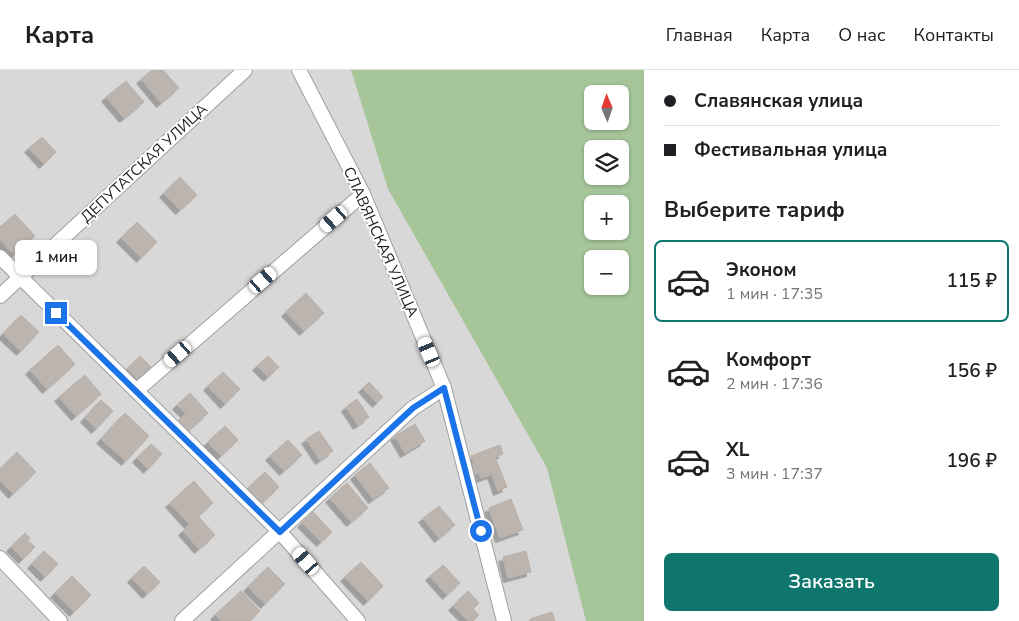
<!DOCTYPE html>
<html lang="ru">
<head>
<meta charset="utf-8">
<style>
  body { margin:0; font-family:"Nunito Sans",sans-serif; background:#f6f6f6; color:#202124; height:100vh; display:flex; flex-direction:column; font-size:19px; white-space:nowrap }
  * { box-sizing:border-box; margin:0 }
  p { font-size:16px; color:#757577 }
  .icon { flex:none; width:28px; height:28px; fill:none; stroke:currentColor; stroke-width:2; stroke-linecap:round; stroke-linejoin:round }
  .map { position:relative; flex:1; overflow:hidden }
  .panel { display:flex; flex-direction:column; background:#fff; width:375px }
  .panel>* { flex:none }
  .top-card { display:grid; align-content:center; height:110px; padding:0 20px; background:#fff }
  .needle { width:32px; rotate:358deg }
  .buttons { position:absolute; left:584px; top:15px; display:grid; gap:10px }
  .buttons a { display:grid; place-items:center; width:45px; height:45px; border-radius:8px; background:#fff; box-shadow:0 1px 4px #0004; font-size:25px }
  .end { position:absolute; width:22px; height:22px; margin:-11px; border:6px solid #1a73e8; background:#fff; box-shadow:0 0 0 2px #fff }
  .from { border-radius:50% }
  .bubble { position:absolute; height:35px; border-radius:8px; background:#fff; box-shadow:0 1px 4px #0004; font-size:16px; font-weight:600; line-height:35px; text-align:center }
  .car { position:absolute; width:15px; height:30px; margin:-15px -8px; border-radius:6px; box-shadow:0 0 4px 1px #0007; background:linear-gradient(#fff 24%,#345 0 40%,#fff 0 76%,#345 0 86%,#fff 0) }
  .top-card b { display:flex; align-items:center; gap:18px; height:48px; font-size:19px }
  .top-card b+b { border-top:1px solid #e0e0e0 }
  .top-card i { width:12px; height:12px; background:#202124 }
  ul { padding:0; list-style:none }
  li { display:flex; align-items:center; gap:15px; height:82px; margin:0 10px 8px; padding:0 10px; border:2px solid transparent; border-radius:8px }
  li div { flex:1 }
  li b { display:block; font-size:19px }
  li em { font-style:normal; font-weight:600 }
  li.on { border-color:#0f766e }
  li>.icon { width:45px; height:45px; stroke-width:1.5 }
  h2 { padding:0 20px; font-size:22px; line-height:60px }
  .action { display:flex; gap:10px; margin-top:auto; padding:10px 20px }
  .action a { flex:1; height:58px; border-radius:8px; background:#0f766e; color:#fff; font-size:20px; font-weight:600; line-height:58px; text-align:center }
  header { display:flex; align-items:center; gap:30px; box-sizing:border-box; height:70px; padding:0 25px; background:#fff; border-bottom:1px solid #e0e0e0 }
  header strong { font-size:24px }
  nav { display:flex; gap:28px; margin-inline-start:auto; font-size:18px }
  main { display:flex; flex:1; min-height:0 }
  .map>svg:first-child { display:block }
</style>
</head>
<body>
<header>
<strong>Карта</strong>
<nav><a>Главная</a><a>Карта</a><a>О нас</a><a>Контакты</a></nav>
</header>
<main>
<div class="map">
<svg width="644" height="551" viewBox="0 0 644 551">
  <defs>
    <filter id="shadow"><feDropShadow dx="-4.5" dy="4.5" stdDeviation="0" flood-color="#0004"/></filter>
  </defs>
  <rect width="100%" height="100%" fill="#ebe8e1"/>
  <polygon fill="#d9d8d8" points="0,0 492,0 639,551 0,551"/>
  <path fill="#a6c69a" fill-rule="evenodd" d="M351,0H644V551H586L547,398L388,119ZM592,24H620V51H592ZM592,79H620V106H592ZM592,134H620V161H592ZM592,189H620V216H592Z"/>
  <g fill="#bbb4af" stroke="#bbafa6" filter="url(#shadow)">
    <polygon points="152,0 163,0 179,18 161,33 141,9"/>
    <polygon points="126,11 144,32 124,48 106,27"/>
    <polygon points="42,67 56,82 44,94 29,78"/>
    <polygon points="180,107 197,125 180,140 164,123"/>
    <polygon points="15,144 35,166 14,185 0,169 0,157"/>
    <polygon points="137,152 157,172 141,188 121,168"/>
    <polygon points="78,171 94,187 81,199 66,183"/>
    <polygon points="306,223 324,243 304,261 286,242"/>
    <polygon points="21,245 39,262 21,281 3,264"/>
    <polygon points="58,275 75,294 47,319 30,300"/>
    <polygon points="140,286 154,300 141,313 127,299"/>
    <polygon points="268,286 279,297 268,307 257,296"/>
    <polygon points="223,302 240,319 225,334 208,316"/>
    <polygon points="85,305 101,324 76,346 59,327"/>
    <polygon points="369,312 383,327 377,333 363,318"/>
    <polygon points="190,323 208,343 188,362 178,351 186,344 177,335"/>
    <polygon points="357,329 369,347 358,355 346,337"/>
    <polygon points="101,330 113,341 96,359 85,348"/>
    <polygon points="125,343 149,366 126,391 101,369"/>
    <polygon points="415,354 425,371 405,383 395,366"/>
    <polygon points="225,356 238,370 221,386 208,372"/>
    <polygon points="319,361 333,381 320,390 306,369"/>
    <polygon points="288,370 302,385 284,401 270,386"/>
    <polygon points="151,374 162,384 148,399 137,388"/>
    <polygon points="500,375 503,384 495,387 507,417 498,421 492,404 481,408 479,403 473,405 470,396 474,394 471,386"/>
    <polygon points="17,382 36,402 13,424 0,410 0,399"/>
    <polygon points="370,393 389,418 373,429 355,405"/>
    <polygon points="265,402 279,417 260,435 246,420"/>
    <polygon points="194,411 213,433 189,454 170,433"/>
    <polygon points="347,413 368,438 351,452 330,428"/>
    <polygon points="511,429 523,460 500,468 489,438"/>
    <polygon points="439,436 455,455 439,468 423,448"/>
    <polygon points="313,442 332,462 321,472 302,453"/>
    <polygon points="199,447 215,465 199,479 183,461"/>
    <polygon points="25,463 30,468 27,470 35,477 23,489 11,477"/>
    <polygon points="44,481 58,494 45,507 32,494"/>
    <polygon points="526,481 531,502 508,508 503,487"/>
    <polygon points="361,492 383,516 368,531 345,507"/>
    <polygon points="443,495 460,513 447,525 430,506"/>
    <polygon points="144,496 160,512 147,524 132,508"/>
    <polygon points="268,497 285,514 265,534 248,517"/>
    <polygon points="72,506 91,525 74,542 55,523"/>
    <polygon points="241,521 260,541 250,551 221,551 215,545"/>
    <polygon points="468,521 479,533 473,539 479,545 473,551 468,551 453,536"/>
    <polygon points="552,542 555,551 530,551 530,549"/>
  </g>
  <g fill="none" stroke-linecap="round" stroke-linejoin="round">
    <g stroke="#9f9f9f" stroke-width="16">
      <g id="minor">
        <polyline points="299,0 363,124 444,318 504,551"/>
        <polyline points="0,187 280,462 358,551"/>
        <polyline points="0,226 245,0"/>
        <polyline points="136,321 363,124"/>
        <polyline points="0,488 60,551"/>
        <polyline points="182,551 413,338 444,318"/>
      </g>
    </g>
    <use href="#minor" stroke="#fff" stroke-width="14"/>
  </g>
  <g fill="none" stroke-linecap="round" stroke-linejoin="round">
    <polyline stroke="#1a73e8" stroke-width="6" points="56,243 280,462 413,338 444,318 481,461"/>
  </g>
  <g text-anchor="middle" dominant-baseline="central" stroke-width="4" stroke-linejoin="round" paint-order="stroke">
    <g font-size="15" fill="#1b1b1b" stroke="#fff">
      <text transform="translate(144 93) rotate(-43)">ДЕПУТАТСКАЯ УЛИЦА</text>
      <text transform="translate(381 172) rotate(66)">СЛАВЯНСКАЯ УЛИЦА</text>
    </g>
  </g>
</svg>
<div class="buttons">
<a><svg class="needle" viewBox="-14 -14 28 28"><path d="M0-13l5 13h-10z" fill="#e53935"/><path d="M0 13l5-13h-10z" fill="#757577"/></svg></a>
<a><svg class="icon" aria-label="layers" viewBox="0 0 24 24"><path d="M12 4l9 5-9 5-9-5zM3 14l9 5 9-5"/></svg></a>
<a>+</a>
<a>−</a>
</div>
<i class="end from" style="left:481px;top:461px"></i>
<i class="end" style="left:56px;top:243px"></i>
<div class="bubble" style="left:15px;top:170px;width:82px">1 мин</div>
<i class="car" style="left:334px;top:149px;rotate:229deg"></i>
<i class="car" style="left:263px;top:210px;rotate:49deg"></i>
<i class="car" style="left:429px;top:282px;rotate:337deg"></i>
<i class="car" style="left:178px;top:284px;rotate:229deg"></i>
<i class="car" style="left:306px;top:491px;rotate:319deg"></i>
</div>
<section class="panel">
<div class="top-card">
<b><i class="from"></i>Славянская улица</b>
<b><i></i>Фестивальная улица</b>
</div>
<h2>Выберите тариф</h2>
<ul>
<li class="on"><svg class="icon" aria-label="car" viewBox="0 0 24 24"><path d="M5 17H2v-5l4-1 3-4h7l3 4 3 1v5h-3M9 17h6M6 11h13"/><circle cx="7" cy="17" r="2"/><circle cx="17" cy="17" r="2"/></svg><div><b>Эконом</b><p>1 мин · 17:35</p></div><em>115 ₽</em></li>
<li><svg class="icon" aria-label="car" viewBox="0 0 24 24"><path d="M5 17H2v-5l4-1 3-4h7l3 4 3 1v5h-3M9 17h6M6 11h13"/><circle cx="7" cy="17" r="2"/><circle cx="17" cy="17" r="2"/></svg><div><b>Комфорт</b><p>2 мин · 17:36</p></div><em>156 ₽</em></li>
<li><svg class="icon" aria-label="car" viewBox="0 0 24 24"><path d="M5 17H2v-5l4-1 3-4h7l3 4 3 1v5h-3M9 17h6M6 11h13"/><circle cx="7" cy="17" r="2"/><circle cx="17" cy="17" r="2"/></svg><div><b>XL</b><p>3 мин · 17:37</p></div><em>196 ₽</em></li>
</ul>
<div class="action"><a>Заказать</a></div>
</section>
</main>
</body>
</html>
